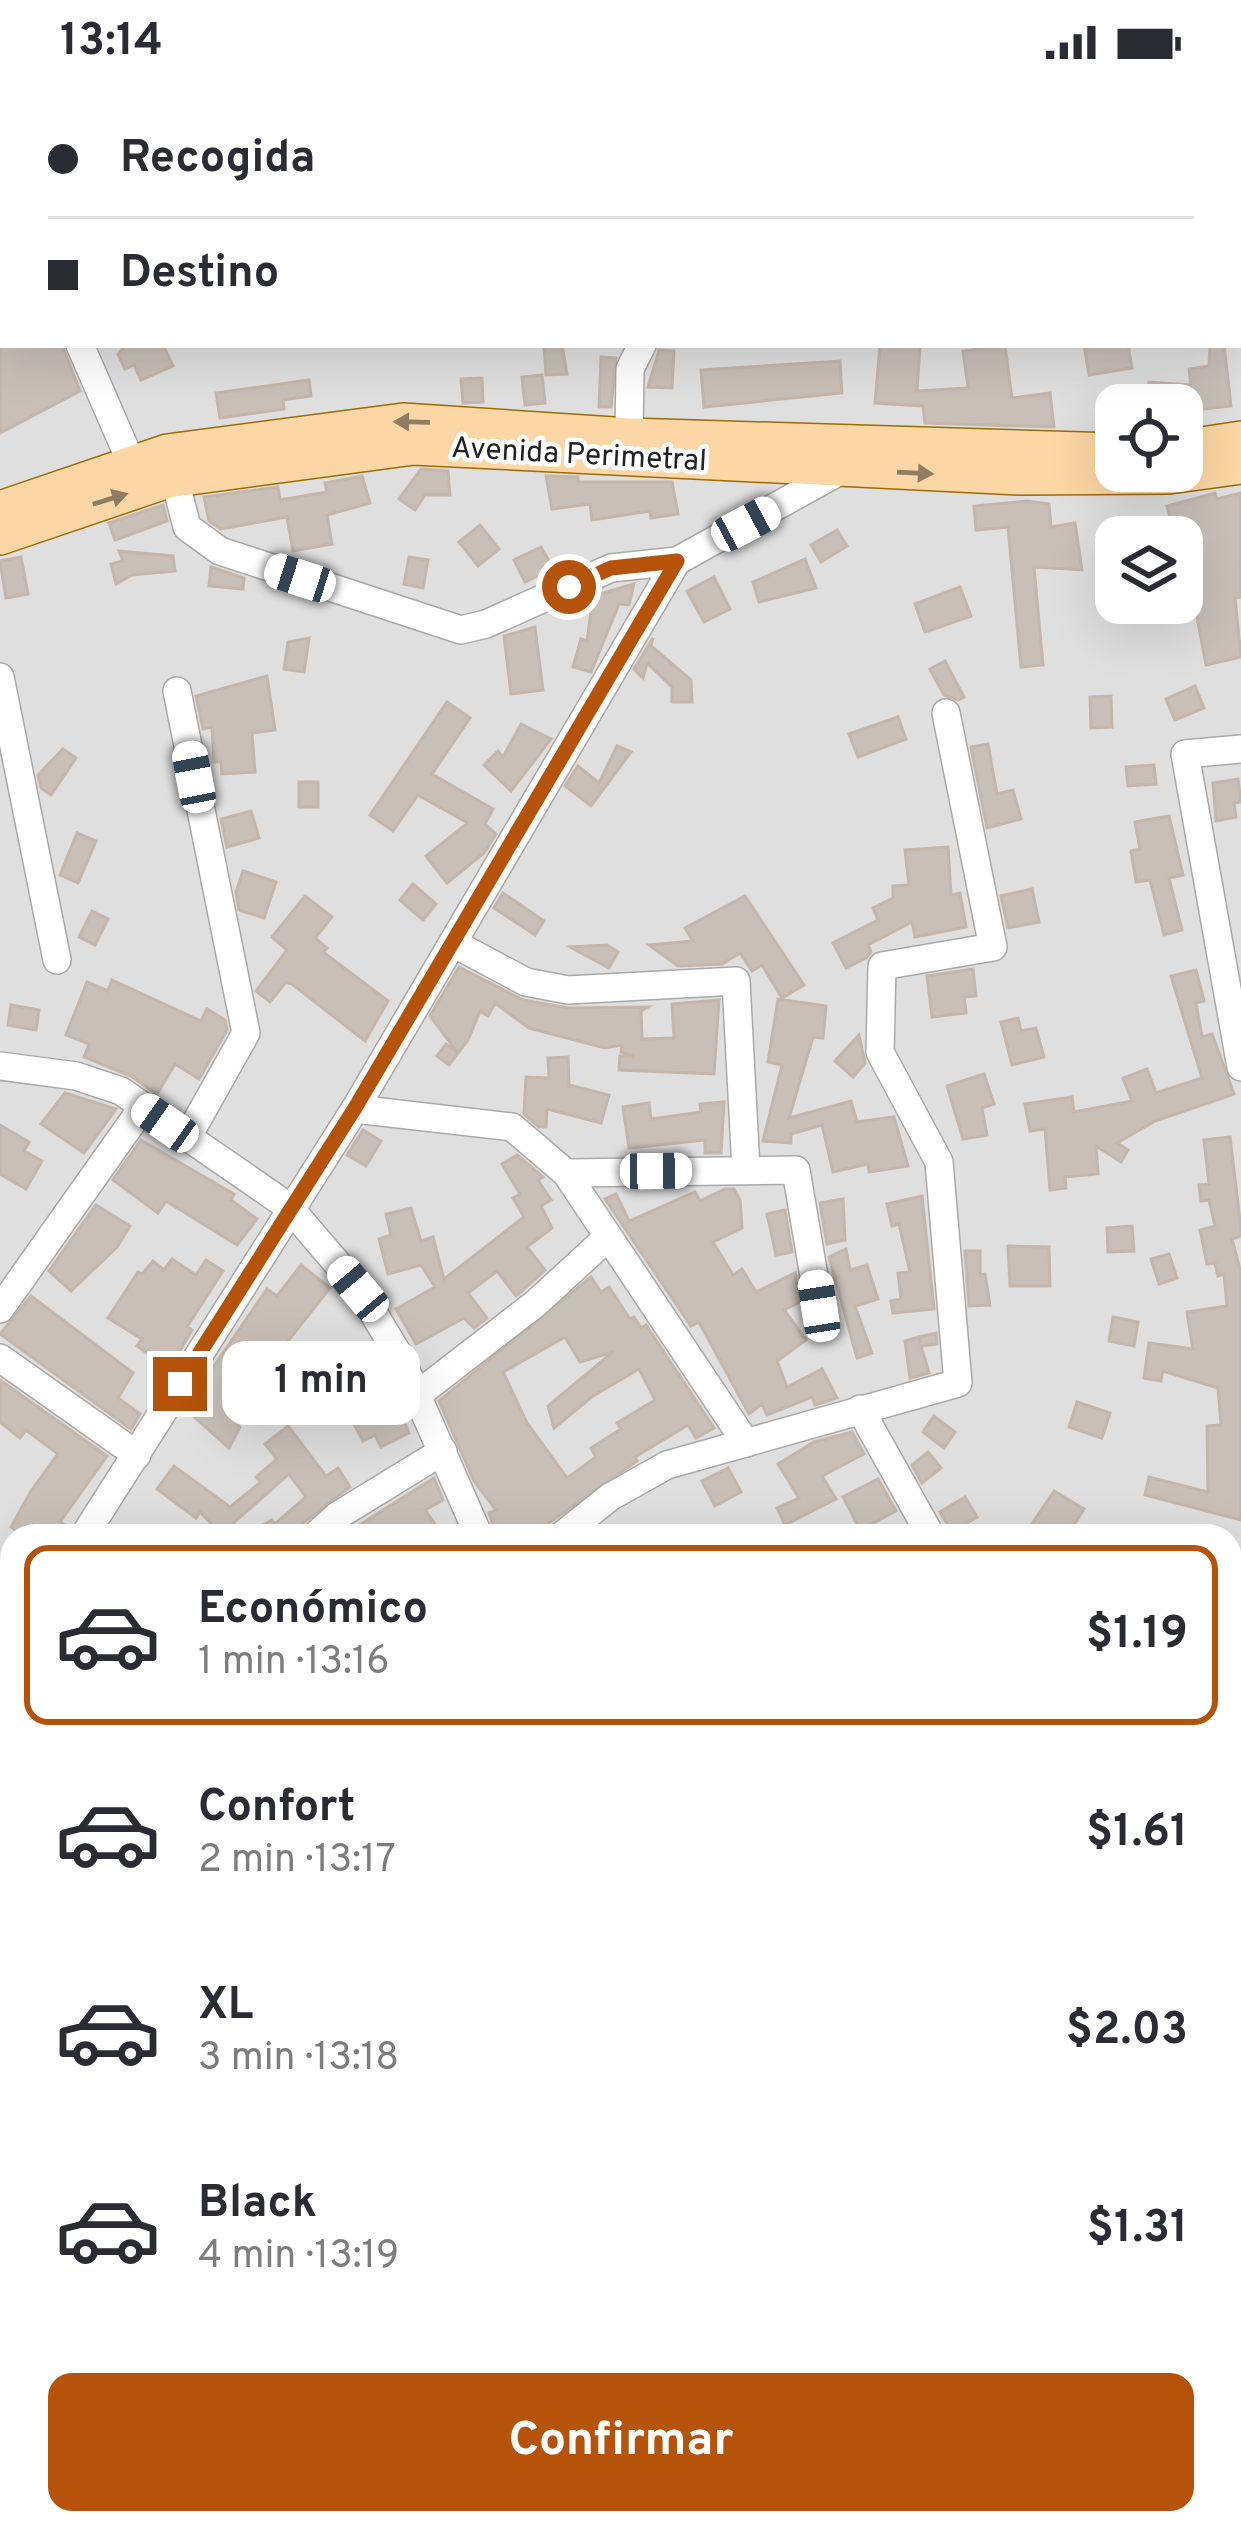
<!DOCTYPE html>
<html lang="es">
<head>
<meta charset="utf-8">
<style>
  body { margin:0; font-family:Overpass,sans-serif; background:#f2f2f3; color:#2b2b33; height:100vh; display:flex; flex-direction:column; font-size:45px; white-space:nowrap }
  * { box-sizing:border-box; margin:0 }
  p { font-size:39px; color:#7c7c81 }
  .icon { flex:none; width:66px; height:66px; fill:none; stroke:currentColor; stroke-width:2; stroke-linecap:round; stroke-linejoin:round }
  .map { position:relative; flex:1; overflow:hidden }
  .sheet { position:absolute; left:0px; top:1440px; width:1242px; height:1011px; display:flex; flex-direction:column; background:#fff; border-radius:36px 36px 0 0; box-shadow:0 12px 48px #0002 }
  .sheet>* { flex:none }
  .hud { position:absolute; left:0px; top:0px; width:1242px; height:264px; box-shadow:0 12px 48px #0002; display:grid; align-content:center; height:264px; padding:0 48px; background:#fff }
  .controls { position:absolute; left:1095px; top:300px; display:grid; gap:24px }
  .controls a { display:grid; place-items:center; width:108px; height:108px; border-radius:24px; background:#fff; box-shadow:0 12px 48px #0002; font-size:60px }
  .end { position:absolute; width:54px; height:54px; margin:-27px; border:15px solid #b45309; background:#fff; box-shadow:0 0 0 6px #fff }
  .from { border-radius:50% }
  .bubble { position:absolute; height:84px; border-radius:24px; background:#fff; box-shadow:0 12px 48px #0002; font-size:39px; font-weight:700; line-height:84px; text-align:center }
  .car { position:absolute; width:36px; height:72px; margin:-36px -18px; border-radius:15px; box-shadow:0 0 9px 3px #0007; background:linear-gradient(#fff 24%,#345 0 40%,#fff 0 76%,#345 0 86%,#fff 0) }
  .hud b { display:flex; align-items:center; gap:42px; height:114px; font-size:45px }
  .hud b+b { border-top:3px solid #e1e1e2 }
  .hud i { width:30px; height:30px; background:#2b2b33 }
  ul { padding:21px 0 0; list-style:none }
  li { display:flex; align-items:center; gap:36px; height:180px; margin:0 24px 18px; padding:0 24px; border:6px solid transparent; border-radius:24px }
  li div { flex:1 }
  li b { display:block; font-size:45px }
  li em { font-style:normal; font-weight:700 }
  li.current { border-color:#b45309 }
  li>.icon { width:108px; height:108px; stroke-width:1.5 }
  .primary-button { display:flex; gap:24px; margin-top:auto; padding:24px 48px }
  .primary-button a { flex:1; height:138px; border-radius:24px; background:#b45309; color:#fff; font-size:48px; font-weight:700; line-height:138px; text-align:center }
  .status { display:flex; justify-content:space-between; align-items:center; height:84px; padding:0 60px; background:#fff; direction:ltr }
  .status svg { height:33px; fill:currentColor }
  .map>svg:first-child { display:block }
</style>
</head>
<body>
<div class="status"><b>13:14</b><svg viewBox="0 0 49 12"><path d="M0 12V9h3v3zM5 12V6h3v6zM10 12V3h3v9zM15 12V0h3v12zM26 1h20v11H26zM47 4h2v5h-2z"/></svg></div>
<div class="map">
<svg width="1241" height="2449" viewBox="0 0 1241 2449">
  <rect width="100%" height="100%" fill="#f2efe9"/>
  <path fill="#e0dfdf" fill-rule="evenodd" d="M0,0H1241V2449H0ZM3,3H1239V261H3ZM1116,321H1182V387H1116ZM1116,453H1182V519H1116ZM12,1452H1230V2439H12Z"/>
  <g fill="#c7bfb8" stroke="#c4b6ab" stroke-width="3" fill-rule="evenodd">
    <polygon points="0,261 62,261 80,307 0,349"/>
    <polygon points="126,261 163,261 173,282 141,296 134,281 125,285 118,270"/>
    <polygon points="544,261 562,261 567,290 546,291"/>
    <polygon points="880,261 920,262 917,307 968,304 963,267 1005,262 1012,314 1050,309 1054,343 925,339 923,322 875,319"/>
    <polygon points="1084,261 1128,261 1132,284 1089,291"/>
    <polygon points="1210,261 1224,261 1231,322 1194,326 1193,321 1147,321 1149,298 1191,301 1189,285 1209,282"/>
    <polygon points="659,266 674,267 672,304 648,303"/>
    <polygon points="601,273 616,274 611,323 599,323"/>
    <polygon points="840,277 842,309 704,323 701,286"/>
    <polygon points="542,291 545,319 525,321 522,293"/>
    <polygon points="482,294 483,318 463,319 461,295"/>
    <polygon points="309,296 311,312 283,316 284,325 220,334 216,309"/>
    <polygon points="421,385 448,387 450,411 425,411 415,426 399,415"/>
    <polygon points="362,392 370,419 327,431 332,460 293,467 287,433 221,445 209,437 204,413 278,403 280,416 327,408 325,399"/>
    <polygon points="546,392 578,393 578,398 672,398 678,430 651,434 650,427 592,436 590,420 552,425"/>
    <polygon points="1215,409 1217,415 1241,409 1241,513 1235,514 1241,573 1206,581 1182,453 1175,453 1167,422"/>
    <polygon points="1028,417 1049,420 1051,443 1075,439 1082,486 1034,483 1043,581 1021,583 1008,443 976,446 974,422"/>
    <polygon points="163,421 167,437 115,456 109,439"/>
    <polygon points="480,441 499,465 478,482 459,458"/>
    <polygon points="837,446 847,462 821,478 811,461"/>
    <polygon points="541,463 553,484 525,498 514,476"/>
    <polygon points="119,467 173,472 175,487 132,491 116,500 111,480 123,477"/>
    <polygon points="21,473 28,510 6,514 0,477"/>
    <polygon points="409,473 428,476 423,504 404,500"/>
    <polygon points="805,475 816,504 759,518 753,498"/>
    <polygon points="211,483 244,494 243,505 209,502"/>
    <polygon points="714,493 730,525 704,538 687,507"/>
    <polygon points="634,500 629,521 619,520 591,588 573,583 581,555 587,557 593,512"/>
    <polygon points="960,503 971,532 925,548 915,520"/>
    <polygon points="535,543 543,606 511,610 504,552"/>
    <polygon points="309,554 304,588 284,585 288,558"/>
    <polygon points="653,554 651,562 691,596 692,618 672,618 672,603 647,579 643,594 634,585"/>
    <polygon points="945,577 964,613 958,616 944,611 930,585"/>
    <polygon points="267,592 275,646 252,649 255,688 222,690 221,678 214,678 212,643 203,645 196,612"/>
    <polygon points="1195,602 1204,624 1175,636 1166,615"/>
    <polygon points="1111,612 1112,643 1091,644 1090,613"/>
    <polygon points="447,618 470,634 432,690 493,725 485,740 496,750 484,769 447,799 426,772 468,739 418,711 393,747 370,731"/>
    <polygon points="898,633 906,655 858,673 849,650"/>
    <polygon points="521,640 551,655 511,707 484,681 498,667 503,673"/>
    <polygon points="988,660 997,710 1013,706 1021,735 987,744 971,663"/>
    <polygon points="617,662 631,668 591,722 565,702 578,682 599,699"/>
    <polygon points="63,665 76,674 51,711 41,704 38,691"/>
    <polygon points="1154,681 1156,700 1128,702 1126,683"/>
    <polygon points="1238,695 1241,718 1234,719 1236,733 1216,737 1213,699"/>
    <rect x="299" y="698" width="19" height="25"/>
    <polygon points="251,727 259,754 227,763 221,735"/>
    <polygon points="1169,732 1183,791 1169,794 1182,846 1164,851 1150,796 1136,798 1131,767 1140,765 1135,738"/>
    <polygon points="77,749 96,757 78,799 60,791"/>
    <polygon points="948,763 951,811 960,809 966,843 915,853 912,838 868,861 871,868 866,874 846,884 833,859 878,836 873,824 893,814 893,802 909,801 905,766"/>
    <polygon points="243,787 276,798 264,834 239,826 236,808"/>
    <polygon points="413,800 436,820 423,836 400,816"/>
    <polygon points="1032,805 1039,838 1008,844 1001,812"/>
    <polygon points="503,809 544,837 535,851 494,824"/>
    <polygon points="305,812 332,833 315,854 327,864 323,868 388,917 365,957 292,900 286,898 270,918 256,907 287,866 272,853"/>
    <polygon points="745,812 804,901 782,914 762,881 752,887 740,869 722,880 678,882 649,861 693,857 685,844"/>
    <polygon points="92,827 108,835 95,861 79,853"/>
    <polygon points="607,861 618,868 609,884 570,863"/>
    <polygon points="459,883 523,916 568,924 648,923 641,927 642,955 674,954 672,920 719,916 714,990 619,986 620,972 633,972 621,968 622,961 605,964 529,944 495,919 488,932 480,927 468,956 449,981 437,972 446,960 458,969 430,932"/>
    <polygon points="973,885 976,912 964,913 966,929 932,933 927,892"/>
    <polygon points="1196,886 1204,917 1196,919 1202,953 1212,950 1234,1010 1155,1037 1117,1059 1128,1066 1121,1078 1096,1062 1098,1090 1065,1093 1066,1104 1050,1106 1045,1045 1030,1047 1025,1020 1072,1013 1074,1028 1132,1017 1123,994 1147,985 1156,1009 1202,994 1171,892"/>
    <polygon points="112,896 201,937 207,925 225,936 227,946 199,995 175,980 157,1010 131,992 84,973 89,960 66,951 87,898 108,907"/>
    <polygon points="778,915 826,922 823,954 813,953 789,1034 851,1017 857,1038 894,1033 908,1082 869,1088 868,1080 833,1088 822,1041 791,1050 791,1059 763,1057 782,981 768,978"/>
    <polygon points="11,921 39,926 36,946 8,941"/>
    <polygon points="1018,934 1021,947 1036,944 1044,973 1012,981 1001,938"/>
    <polygon points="859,951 865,979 853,993 835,977"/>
    <polygon points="568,973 569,1001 609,1011 601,1039 547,1025 546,1043 539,1043 524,1030 526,993 549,994 548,974"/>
    <polygon points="984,990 994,1020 982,1024 987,1051 963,1055 947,1002"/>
    <polygon points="65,1009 116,1025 84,1069 41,1040"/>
    <polygon points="724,1018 721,1069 705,1069 705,1056 629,1064 623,1023 649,1019 651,1035 701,1028 700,1020"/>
    <polygon points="0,1041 29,1058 24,1067 42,1077 26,1105 0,1090"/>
    <polygon points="363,1046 381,1057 366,1082 347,1071"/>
    <polygon points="1230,1053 1241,1145 1241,1152 1232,1155 1241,1189 1241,1436 1145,1411 1149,1393 1208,1408 1207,1342 1221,1341 1218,1304 1163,1287 1161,1297 1144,1294 1149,1259 1193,1265 1187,1228 1227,1222 1224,1190 1218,1192 1215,1179 1207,1180 1200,1146 1215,1142 1209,1116 1201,1117 1199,1101 1209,1100 1204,1056"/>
    <polygon points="141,1056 234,1110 231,1116 257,1135 237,1161 166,1117 158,1129 113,1096"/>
    <polygon points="517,1071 543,1093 538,1096 551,1116 541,1122 552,1144 527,1163 545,1186 516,1212 497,1187 468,1209 487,1234 474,1244 464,1234 416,1260 396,1225 435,1203 421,1181 388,1190 379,1155 391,1151 386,1130 411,1124 421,1157 433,1153 444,1195 524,1133 513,1114 520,1110 502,1080"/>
    <polygon points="725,1105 734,1105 740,1116 742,1144 713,1158 733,1191 742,1185 756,1208 795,1189 800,1218 784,1226 806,1256 777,1277 787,1303 822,1285 837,1314 815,1321 812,1313 767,1331 762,1320 749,1330 699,1238 691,1242 605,1115 616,1110 629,1137 695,1108 700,1117"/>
    <polygon points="922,1112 934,1225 893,1229 891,1217 901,1215 898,1189 910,1188 899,1140 892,1142 887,1120"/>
    <polygon points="843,1115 845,1156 827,1160 820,1119"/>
    <polygon points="96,1121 130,1142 117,1163 71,1207 49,1187"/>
    <polygon points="785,1126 792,1168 776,1171 767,1130"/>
    <polygon points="1132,1142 1134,1167 1108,1168 1107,1144"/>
    <polygon points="1008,1162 1049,1163 1050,1202 1010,1202"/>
    <polygon points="846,1165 850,1186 867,1181 878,1215 855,1222 872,1269 857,1274 829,1173"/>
    <polygon points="965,1167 980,1167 980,1191 985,1190 990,1221 969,1222"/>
    <polygon points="1169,1170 1177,1194 1159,1200 1151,1175"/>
    <polygon points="172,1175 196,1191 206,1176 223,1187 187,1243 192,1246 169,1285 137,1262 142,1255 108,1234 138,1188 142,1190 153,1177 164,1186"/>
    <polygon points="301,1181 330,1204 280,1267 258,1308 249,1303 226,1330 240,1343 229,1364 191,1330 207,1312 199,1304 267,1205 277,1212"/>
    <path d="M591,1193L601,1208L609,1203L630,1235L634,1233L641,1244L646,1241L714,1344L696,1354L688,1341L635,1373L637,1377L550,1438L542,1452H497L489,1429L496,1426L474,1397L439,1317ZM565,1253L580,1278L613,1268L548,1322L554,1344L593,1312L639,1285L655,1316L617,1339L621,1345L591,1364L596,1373L567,1394L527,1339L503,1288Z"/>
    <polygon points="31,1212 133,1289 118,1314 140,1330 131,1345 0,1250"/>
    <polygon points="1113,1233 1138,1238 1134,1262 1109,1257"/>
    <polygon points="936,1249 937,1260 921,1262 929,1289 910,1294 905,1257 919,1253 920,1259 919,1253"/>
    <polygon points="372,1262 409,1349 381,1363 375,1351 363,1357 325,1286"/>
    <polygon points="0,1296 107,1372 60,1438 68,1443 66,1452 13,1452 17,1447 11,1443 31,1407 58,1370 26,1346 20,1354 0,1338"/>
    <polygon points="1077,1318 1110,1329 1102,1354 1069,1343"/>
    <polygon points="934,1332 955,1348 944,1364 923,1348"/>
    <polygon points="288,1342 326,1392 338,1384 350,1403 303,1439 297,1452 242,1452 272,1436 275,1440 306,1413 289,1390 221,1450 200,1428 196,1434 157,1405 174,1382 230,1423 261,1398 256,1393 277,1375 265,1360"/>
    <polygon points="852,1348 864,1370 822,1392 836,1415 785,1441 777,1424 799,1414 778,1380 814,1358"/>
    <polygon points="928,1368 941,1384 922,1399 912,1381"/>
    <polygon points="728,1384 741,1408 715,1422 702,1397"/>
    <polygon points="434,1394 443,1416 425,1426 435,1440 417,1452 342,1452"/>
    <polygon points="878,1395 896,1427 860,1446 843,1413"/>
    <polygon points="1054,1407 1084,1425 1067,1452 1024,1452"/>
    <polygon points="965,1413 977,1433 952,1448 940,1428"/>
  </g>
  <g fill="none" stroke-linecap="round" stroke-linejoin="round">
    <g stroke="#a9a9a9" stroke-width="30">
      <g id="minor">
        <polyline points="23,3 24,0"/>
        <polyline points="867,3 870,0"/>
        <polyline points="1239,148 1241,148"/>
        <polyline points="80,261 131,378"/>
        <polyline points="629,351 630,285 642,261"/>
        <polyline points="170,377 187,443 220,467 461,546 486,540 611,484 677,477"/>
        <polyline points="0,593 57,876"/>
        <polyline points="177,607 246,949 187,1054"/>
        <polyline points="1241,665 1185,670 1241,983"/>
        <polyline points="453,859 526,898 568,906 736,897 746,1085"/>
        <polyline points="0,982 76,992 121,1007 289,1123 359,1205 401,1275 479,1452"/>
        <polyline points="355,1025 512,1043 566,1089 746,1359"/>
        <polyline points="566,1089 796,1086 819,1222"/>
        <polyline points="0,1225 143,1023"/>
        <polyline points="0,1274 137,1371"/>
        <polyline points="417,1311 535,1220 608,1153"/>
        <polyline points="860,1325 931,1452"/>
        <polyline points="84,1452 355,1025 677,477 849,382"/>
        <polyline points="315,1452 337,1432 443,1367"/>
        <polyline points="561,1452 610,1413 667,1381 958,1299 939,1078 880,968 882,882 993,863 946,629"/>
        <polyline points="0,1585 12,1566"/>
        <polyline points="1230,1634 1241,1627"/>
        <polyline points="0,1725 12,1735"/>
        <polyline points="1230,2035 1241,2047"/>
        <polyline points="0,2366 12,2397"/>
        <polyline points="122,2439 128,2449"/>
        <polyline points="283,2439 289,2449"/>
        <polyline points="865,2439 876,2449"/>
        <polyline points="475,2449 482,2439"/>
      </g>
    </g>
    <g stroke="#a06b00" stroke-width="36">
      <g id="major">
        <polyline points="1182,363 1241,354"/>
        <polyline points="0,424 167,367 403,336 629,351 1116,366"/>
        <polyline points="0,454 168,397 414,364 1019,394 1169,393 1241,383"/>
      </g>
    </g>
    <use href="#minor" stroke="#fff" stroke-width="27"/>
    <use href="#major" stroke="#fcd6a4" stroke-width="33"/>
  </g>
  <defs><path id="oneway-solid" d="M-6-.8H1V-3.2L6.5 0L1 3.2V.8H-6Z" transform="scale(3)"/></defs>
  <g fill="#8f7c63">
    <use href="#oneway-solid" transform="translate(412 338) rotate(-179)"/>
    <use href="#oneway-solid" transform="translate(915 389) rotate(3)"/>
    <use href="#oneway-solid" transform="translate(110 415) rotate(-17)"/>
  </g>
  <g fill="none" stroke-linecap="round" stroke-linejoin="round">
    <polyline stroke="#b45309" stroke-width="15" points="180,1300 355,1024 677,477 611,484 569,503"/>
  </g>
  <g text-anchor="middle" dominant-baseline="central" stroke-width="9" stroke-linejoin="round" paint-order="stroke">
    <g font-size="30" fill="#222" stroke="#fff">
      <text transform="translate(579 372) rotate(3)">Avenida Perimetral</text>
    </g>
  </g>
</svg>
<div class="controls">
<a><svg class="icon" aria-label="locate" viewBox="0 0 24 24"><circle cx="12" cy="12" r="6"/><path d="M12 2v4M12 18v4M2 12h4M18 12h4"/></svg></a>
<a><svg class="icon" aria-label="layers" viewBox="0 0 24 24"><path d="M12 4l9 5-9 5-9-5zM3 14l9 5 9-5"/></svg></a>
</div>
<i class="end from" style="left:569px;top:503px"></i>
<i class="end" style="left:180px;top:1300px"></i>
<div class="bubble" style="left:222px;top:1257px;width:198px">1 min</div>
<i class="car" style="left:746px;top:440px;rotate:62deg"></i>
<i class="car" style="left:300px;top:494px;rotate:288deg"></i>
<i class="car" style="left:194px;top:693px;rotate:349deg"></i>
<i class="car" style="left:165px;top:1039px;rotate:305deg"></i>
<i class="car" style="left:656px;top:1087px;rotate:89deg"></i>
<i class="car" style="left:358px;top:1205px;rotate:320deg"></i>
<i class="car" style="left:819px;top:1222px;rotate:351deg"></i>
<div class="hud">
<b><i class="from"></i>Recogida</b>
<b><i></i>Destino</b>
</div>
<section class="sheet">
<ul>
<li class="current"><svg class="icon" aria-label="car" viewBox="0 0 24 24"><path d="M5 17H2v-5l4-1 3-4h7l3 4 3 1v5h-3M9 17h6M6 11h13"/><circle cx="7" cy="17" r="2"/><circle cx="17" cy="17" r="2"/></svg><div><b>Económico</b><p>1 min · 13:16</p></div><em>$1.19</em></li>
<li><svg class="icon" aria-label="car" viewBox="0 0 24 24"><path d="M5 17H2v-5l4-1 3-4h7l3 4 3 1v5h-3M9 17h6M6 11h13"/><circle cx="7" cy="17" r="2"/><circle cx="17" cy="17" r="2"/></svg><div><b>Confort</b><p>2 min · 13:17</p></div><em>$1.61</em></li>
<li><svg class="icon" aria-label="car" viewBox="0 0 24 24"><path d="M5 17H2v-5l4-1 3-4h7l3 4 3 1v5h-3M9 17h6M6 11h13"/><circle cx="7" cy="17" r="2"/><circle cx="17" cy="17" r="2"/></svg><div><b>XL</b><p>3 min · 13:18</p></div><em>$2.03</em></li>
<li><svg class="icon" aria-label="car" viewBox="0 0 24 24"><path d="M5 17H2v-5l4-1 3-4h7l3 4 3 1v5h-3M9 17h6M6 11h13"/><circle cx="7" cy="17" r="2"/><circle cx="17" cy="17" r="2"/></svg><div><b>Black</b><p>4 min · 13:19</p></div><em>$1.31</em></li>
</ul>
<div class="primary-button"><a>Confirmar</a></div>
</section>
</div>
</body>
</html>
